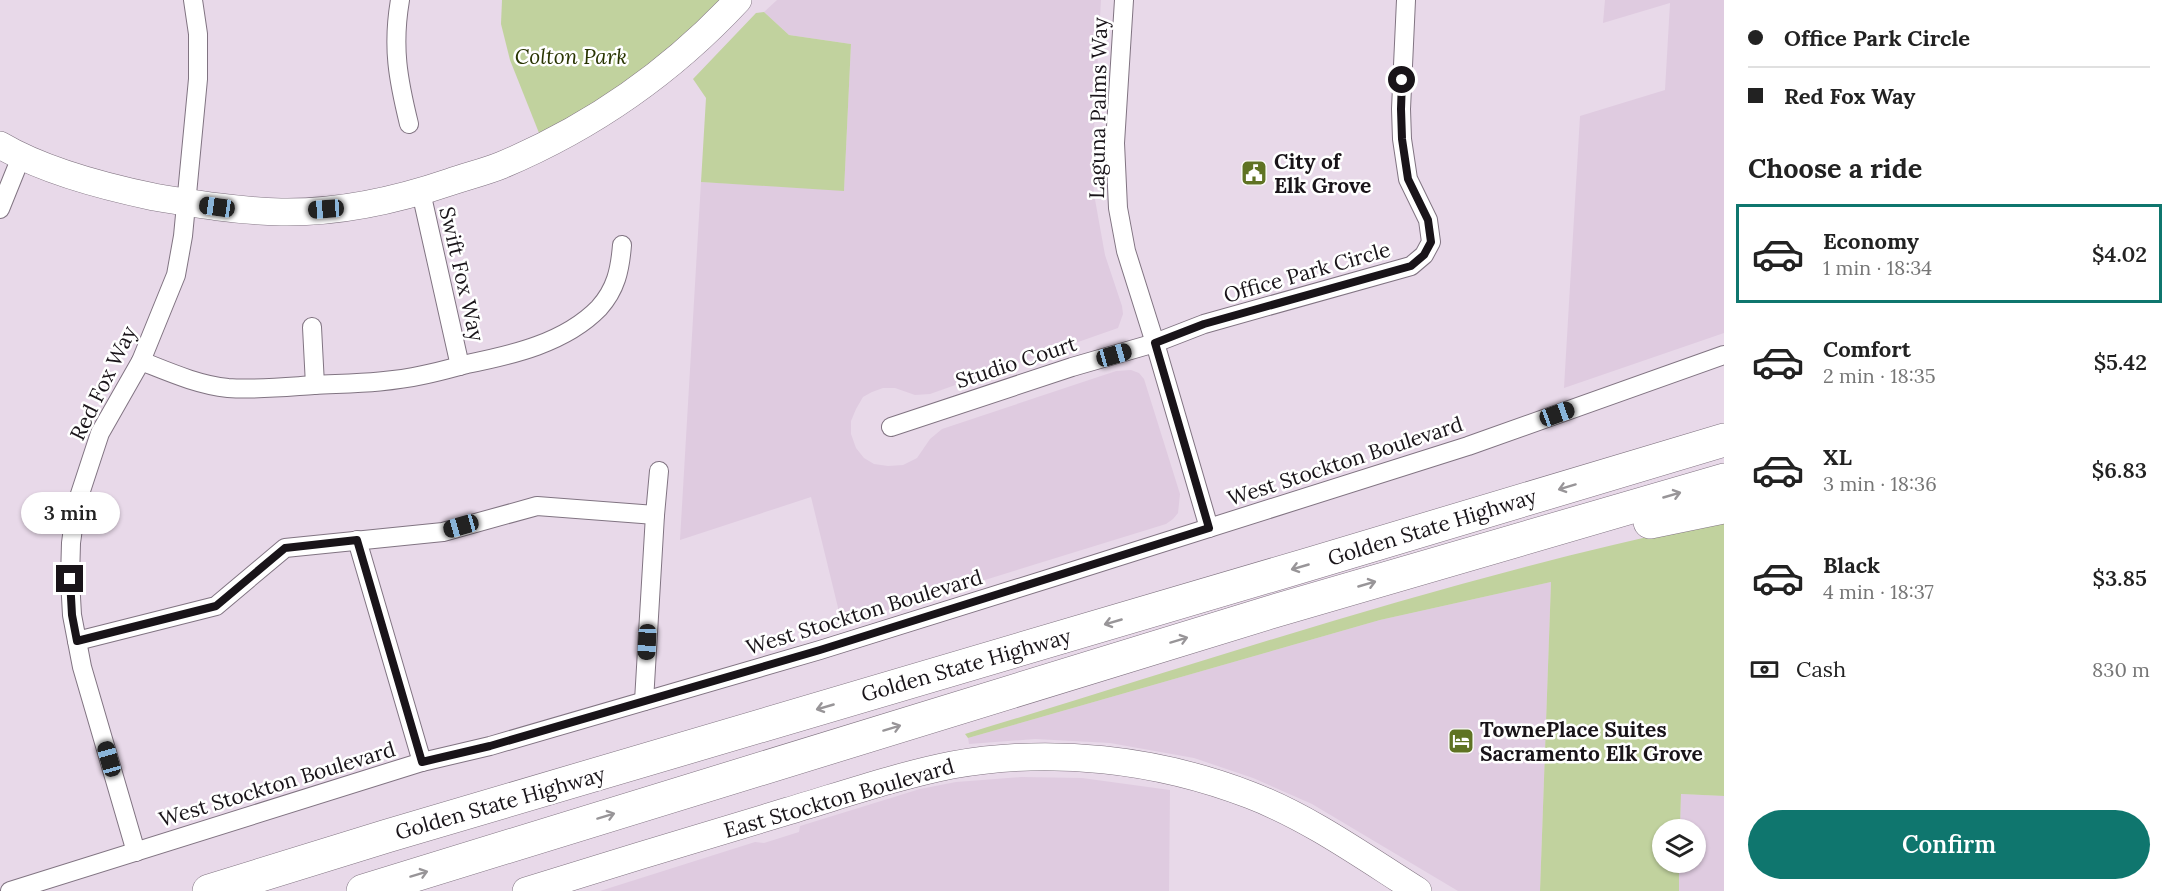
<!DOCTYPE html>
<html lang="en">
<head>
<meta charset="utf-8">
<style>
  body { margin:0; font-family:Lora,serif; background:#f2f2f2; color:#222; height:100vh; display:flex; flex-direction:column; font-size:22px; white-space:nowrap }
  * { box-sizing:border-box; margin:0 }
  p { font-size:20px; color:#767676 }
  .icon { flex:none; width:33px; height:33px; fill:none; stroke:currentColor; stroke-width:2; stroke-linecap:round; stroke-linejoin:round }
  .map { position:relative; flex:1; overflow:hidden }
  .sheet { display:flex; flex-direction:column; background:#fff; width:450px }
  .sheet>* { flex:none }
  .guide { display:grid; align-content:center; height:132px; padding:0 24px; background:#fff }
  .fabs { position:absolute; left:1652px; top:819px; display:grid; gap:12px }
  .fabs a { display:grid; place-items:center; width:54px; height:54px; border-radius:50%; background:#fff; box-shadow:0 2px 4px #0004; font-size:30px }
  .end { position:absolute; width:27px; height:27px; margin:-14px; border:8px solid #191419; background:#fff; box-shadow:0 0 0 3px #fff }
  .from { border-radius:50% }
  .bubble { position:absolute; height:42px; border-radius:21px; background:#fff; box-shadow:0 2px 4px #0004; font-size:20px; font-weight:600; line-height:42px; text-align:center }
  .car { position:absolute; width:18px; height:36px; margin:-18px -9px; border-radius:8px; box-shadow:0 0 4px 2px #0007; background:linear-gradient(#222 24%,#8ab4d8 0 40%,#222 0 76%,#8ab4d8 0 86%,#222 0) }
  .guide b { display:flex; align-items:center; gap:21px; height:57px; font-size:22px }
  .guide b+b { border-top:2px solid #e0e0e0 }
  .guide i { width:15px; height:15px; background:#222 }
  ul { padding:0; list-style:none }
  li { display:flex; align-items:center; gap:18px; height:99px; margin:0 12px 9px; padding:0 12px; border:3px solid transparent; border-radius:0px }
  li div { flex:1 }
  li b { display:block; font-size:22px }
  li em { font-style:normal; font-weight:600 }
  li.active { border-color:#0f766e }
  li>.icon { width:54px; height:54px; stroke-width:1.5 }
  h2 { padding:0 24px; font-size:27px; line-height:72px }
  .pay { display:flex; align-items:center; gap:15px; height:66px; padding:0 24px; font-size:22px }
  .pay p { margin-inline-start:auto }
  .action { display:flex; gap:12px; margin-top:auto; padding:12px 24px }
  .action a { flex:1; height:69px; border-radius:36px; background:#0f766e; color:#fff; font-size:24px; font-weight:600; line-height:69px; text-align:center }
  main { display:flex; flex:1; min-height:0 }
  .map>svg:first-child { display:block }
</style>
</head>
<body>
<main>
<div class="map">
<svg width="1724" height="891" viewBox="0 0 1724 891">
  <rect width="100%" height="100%" fill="#e8d9e9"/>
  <g fill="#dfcbe0">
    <polygon points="777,0 1101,0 1092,166 1094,194 1105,255 1122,306 1123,314 1118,328 930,394 915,395 895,388 883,388 872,392 863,397 856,409 851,421 851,434 856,448 864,458 874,464 888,466 903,465 917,458 930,439 942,429 1116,371 1131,370 1139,373 1144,379 1180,494 1178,513 1173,519 1166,524 842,624 811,497 680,540 701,182 844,190 851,44 789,35 764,12"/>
    <polygon points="1605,0 1724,0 1724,333 1564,388 1580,116 1665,90 1670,3 1603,23"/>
    <polygon points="1551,582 1540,891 1458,891 1312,804 1253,778 1194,758 1110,743 1035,739 969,744 968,738 1380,620"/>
    <polygon points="1021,777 1082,778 1170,790 1169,891 600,891 755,842 764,843 799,832 800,826 920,789 956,782"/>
    <polygon points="1681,794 1724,796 1724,891 1679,891 1679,863 1695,862 1695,830 1680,829"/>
  </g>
  <g fill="#c1d29e">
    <polygon points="502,0 722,0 650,67 541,138 510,60 501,24"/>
    <polygon points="764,12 789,35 851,44 844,191 701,182 706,98 693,79 756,13"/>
    <path d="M1724,521V796L1681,794L1680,829L1662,830V862L1679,863V891H1540L1551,582L1380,620L968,738L965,734C1180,669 1394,597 1613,545C1650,536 1687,529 1724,521Z"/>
  </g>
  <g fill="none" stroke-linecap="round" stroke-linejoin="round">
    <g stroke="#817482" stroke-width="20">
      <g id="street">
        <path d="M400,0C392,47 398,79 409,124"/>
        <polyline points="1124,0 1115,143 1118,208 1126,251 1155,343 1209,528"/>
        <polyline points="421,192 460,366"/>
        <polyline points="0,209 21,157"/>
        <polyline points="312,327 315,385"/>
        <path d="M141,361C169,372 198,385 228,388C257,390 285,387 314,385C351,383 387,383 423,375C438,372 452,368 467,364C512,355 565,343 599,308C616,289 620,270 622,245"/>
        <polyline points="891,427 1072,367 1155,343 1204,324 1411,266 1424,255 1431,242 1428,220 1408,179 1402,139 1401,109 1406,0"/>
        <polyline points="357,540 422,762"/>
        <polyline points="77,641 216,606 285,548 443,532 537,506 655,515"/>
        <polyline points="644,701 655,515 659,471"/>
        <polyline points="136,852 82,667 72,615 70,579 71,543 76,506 100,433 141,361 176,275 183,236 198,79 198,34 193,0"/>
        <polyline points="10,891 422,762 490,746 820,650 1054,577 1468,446 1724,355"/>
      </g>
    </g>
    <g stroke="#817482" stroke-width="28">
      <g id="secondary">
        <path d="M0,145C42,170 106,187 154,197C196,204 238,211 281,212C337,213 397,200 450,182C467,176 485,172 502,165C592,127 671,72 738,0"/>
        <path d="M526,891C613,864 701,837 788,811C842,795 897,776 952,765C1051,747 1157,759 1250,795C1310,818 1364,857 1418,891"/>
      </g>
    </g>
    <g stroke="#817482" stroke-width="34">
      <g id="highway">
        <polyline points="1650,522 1724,507"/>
        <polyline points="209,891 387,836 1313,563 1724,440"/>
        <polyline points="363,891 1271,612 1724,480"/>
      </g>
    </g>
    <use href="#street" stroke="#fff" stroke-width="18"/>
    <use href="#secondary" stroke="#fff" stroke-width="27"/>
    <use href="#highway" stroke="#fff" stroke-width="33"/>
  </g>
  <defs><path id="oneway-shaft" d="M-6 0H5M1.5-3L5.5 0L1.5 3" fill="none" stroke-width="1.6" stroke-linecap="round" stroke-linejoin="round" transform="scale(1.5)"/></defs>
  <g stroke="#989598">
    <use href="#oneway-shaft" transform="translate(1567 487) rotate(163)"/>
    <use href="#oneway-shaft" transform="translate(1672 495) rotate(-16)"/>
    <use href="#oneway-shaft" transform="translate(1300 567) rotate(164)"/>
    <use href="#oneway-shaft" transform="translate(1367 584) rotate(-16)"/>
    <use href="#oneway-shaft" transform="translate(1113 622) rotate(164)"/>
    <use href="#oneway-shaft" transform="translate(1179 640) rotate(-17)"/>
    <use href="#oneway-shaft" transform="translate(825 707) rotate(164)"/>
    <use href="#oneway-shaft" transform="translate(892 728) rotate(-17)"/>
    <use href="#oneway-shaft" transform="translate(606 816) rotate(-17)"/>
    <use href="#oneway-shaft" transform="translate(419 874) rotate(-17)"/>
  </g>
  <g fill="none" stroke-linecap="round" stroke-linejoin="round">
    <polyline stroke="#191419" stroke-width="8" points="70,579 72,615 77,641 216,606 285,548 357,540 422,762 490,746 820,650 1209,528 1155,343 1204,324 1411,266 1424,255 1431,242 1428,220 1408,179 1402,139 1401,109 1402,80"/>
  </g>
  <defs>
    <g id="civic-square" transform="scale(1.35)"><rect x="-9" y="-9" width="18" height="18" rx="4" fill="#5f7323" stroke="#fff"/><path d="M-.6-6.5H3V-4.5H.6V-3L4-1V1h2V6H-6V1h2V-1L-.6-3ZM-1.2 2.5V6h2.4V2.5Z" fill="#fff"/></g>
    <g id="hotel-square" transform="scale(1.35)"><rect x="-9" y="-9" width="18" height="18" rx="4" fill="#5f7323" stroke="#fff"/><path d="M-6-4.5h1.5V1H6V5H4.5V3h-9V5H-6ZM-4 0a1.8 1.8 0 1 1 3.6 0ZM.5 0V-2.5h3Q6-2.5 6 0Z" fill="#fff"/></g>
  </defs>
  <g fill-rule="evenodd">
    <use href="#civic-square" x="1254" y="173"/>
    <use href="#hotel-square" x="1461" y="741"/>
  </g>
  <g text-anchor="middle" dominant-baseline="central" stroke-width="5" stroke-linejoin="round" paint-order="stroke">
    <g font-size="21" font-style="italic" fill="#283401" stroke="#fff">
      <text x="571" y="56">Colton Park</text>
    </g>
    <g font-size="21" fill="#191419" stroke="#fff">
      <text transform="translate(1098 108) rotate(-89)">Laguna Palms Way</text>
      <text transform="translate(1307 272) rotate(-16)">Office Park Circle</text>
      <text transform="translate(462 274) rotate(77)">Swift Fox Way</text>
      <text transform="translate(1016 362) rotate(-18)">Studio Court</text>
      <text transform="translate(103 383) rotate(-64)">Red Fox Way</text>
      <text transform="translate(1345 461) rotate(-18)">West Stockton Boulevard</text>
      <text transform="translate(1432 527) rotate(-17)">Golden State Highway</text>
      <text transform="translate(864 612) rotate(-17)">West Stockton Boulevard</text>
      <text transform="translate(966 665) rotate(-16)">Golden State Highway</text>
      <text transform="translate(277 784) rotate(-17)">West Stockton Boulevard</text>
      <text transform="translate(839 798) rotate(-16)">East Stockton Boulevard</text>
      <text transform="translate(500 803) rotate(-16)">Golden State Highway</text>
    </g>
    <g font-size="21" font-weight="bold" fill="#191419" stroke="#fff" text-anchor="start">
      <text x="1274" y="161">City of<tspan x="1274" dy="24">Elk Grove</tspan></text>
      <text x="1480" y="729">TownePlace Suites<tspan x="1480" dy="24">Sacramento Elk Grove</tspan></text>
    </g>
  </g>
</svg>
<div class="fabs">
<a><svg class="icon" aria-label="layers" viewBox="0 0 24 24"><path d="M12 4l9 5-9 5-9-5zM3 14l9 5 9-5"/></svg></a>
</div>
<i class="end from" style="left:1402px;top:80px"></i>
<i class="end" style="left:70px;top:579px"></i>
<div class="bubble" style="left:21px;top:492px;width:99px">3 min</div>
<i class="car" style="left:217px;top:207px;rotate:278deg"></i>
<i class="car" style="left:326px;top:209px;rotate:266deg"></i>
<i class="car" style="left:1114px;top:355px;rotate:74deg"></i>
<i class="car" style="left:1557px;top:414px;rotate:70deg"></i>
<i class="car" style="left:461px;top:526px;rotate:254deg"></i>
<i class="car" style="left:647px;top:642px;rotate:183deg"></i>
<i class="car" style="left:109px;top:759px;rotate:344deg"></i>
</div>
<section class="sheet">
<div class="guide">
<b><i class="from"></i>Office Park Circle</b>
<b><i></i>Red Fox Way</b>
</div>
<h2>Choose a ride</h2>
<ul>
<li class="active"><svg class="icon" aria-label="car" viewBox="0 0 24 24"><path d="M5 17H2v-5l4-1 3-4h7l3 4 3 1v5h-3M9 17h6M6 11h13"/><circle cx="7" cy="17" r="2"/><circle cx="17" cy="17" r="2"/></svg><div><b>Economy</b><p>1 min · 18:34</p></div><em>$4.02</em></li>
<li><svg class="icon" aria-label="car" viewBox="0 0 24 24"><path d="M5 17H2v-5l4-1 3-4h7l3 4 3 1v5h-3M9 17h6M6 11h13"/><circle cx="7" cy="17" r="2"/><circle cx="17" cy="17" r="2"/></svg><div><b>Comfort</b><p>2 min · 18:35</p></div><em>$5.42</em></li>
<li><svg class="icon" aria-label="car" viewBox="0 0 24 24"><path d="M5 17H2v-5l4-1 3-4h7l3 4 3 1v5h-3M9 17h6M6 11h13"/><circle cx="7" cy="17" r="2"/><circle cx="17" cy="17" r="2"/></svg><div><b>XL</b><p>3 min · 18:36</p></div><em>$6.83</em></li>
<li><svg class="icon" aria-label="car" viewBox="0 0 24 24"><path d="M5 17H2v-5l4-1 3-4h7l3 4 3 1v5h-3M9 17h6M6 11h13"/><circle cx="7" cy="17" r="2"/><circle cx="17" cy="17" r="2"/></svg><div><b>Black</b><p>4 min · 18:37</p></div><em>$3.85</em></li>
</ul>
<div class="pay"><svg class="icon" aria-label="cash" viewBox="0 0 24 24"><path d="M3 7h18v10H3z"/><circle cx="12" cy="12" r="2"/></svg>Cash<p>830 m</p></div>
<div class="action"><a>Confirm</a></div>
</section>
</main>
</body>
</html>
